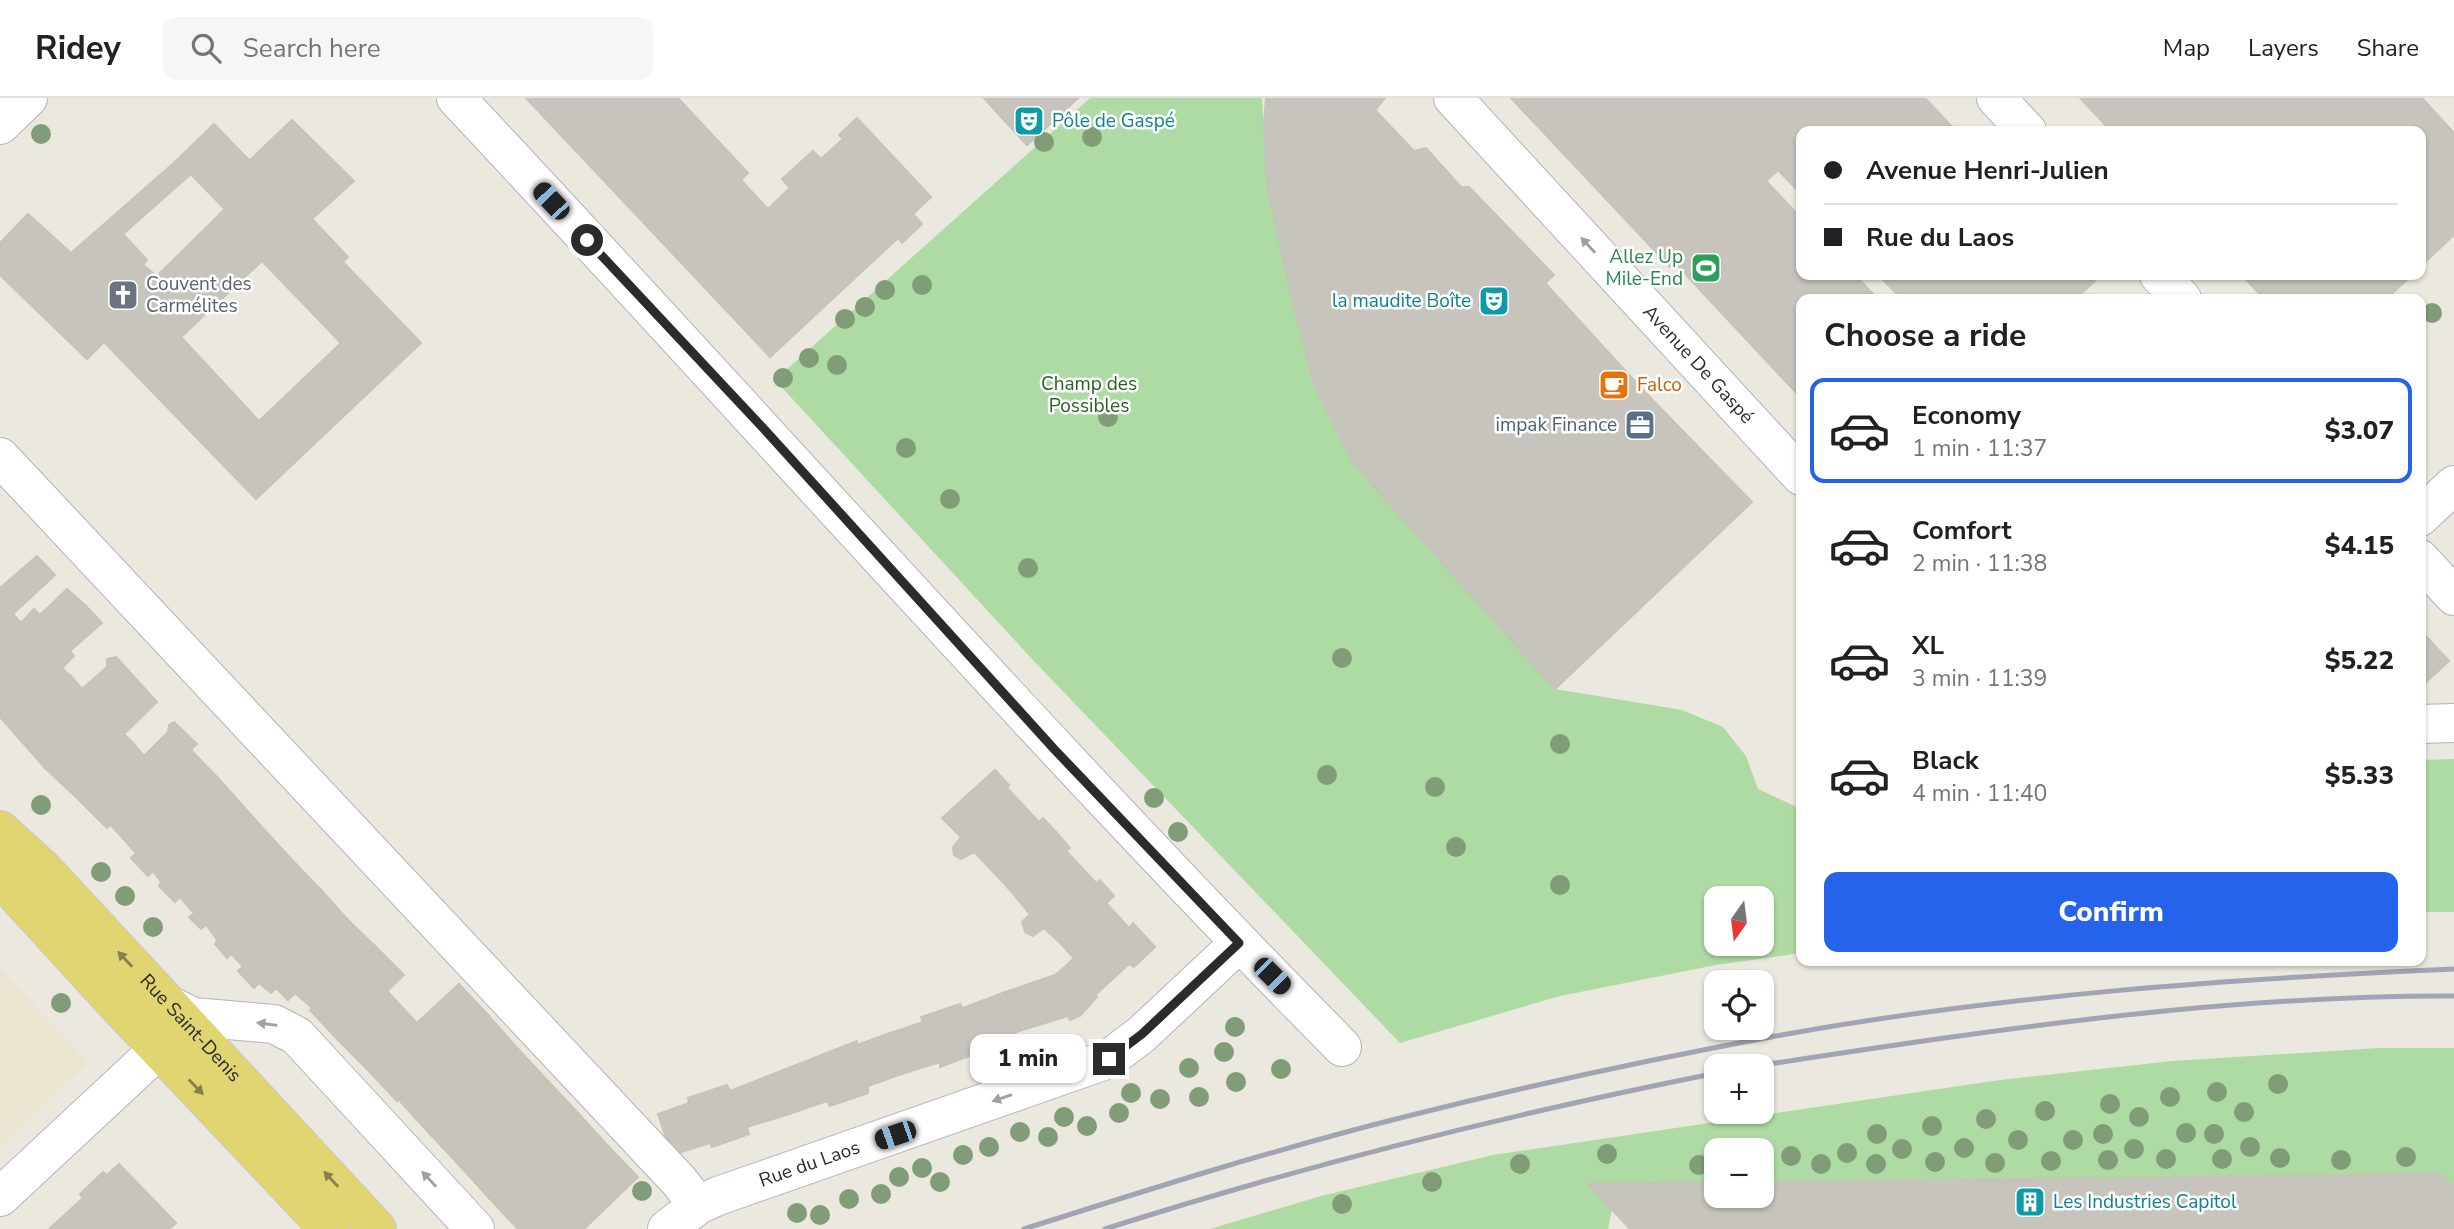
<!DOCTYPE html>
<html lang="en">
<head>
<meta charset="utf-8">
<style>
  body { margin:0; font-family:"Nunito Sans",sans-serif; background:#f6f6f6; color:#202124; height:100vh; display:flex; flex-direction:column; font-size:26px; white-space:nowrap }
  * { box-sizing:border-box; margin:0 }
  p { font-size:23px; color:#757577 }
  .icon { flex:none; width:38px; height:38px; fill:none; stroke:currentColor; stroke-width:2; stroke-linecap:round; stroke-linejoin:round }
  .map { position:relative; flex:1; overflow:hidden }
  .panel { position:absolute; left:1796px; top:196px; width:630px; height:672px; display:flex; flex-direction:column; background:#fff; border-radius:14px; box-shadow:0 2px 5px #0004 }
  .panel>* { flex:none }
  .guide { position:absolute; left:1796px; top:28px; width:630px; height:154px; border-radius:14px; box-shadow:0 2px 5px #0004; display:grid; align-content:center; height:154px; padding:0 28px; background:#fff }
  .needle { width:46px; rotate:194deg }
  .controls { position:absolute; left:1704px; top:788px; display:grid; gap:14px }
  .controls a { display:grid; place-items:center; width:70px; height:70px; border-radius:14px; background:#fff; box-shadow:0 2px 5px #0004; font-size:35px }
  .end { position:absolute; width:32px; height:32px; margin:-16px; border:9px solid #2b2b2b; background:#fff; box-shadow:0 0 0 4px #fff }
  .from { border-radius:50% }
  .bubble { position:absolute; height:49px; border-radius:14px; background:#fff; box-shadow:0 2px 5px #0004; font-size:23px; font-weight:800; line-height:49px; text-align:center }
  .car { position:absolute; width:21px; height:42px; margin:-21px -10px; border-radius:9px; box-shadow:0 0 5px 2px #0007; background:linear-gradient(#222 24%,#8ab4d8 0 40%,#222 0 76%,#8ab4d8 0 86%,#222 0) }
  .guide b { display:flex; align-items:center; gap:24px; height:66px; font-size:26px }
  .guide b+b { border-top:2px solid #e0e0e0 }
  .guide i { width:18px; height:18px; background:#202124 }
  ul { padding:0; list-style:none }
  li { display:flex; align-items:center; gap:21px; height:105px; margin:0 14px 10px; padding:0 14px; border:4px solid transparent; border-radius:14px }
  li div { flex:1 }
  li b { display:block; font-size:26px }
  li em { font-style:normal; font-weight:800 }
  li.selected { border-color:#2563eb }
  li>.icon { width:63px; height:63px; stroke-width:1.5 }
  h2 { padding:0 28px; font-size:32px; line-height:84px }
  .cta { display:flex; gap:14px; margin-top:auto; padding:14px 28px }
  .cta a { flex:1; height:80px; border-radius:14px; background:#2563eb; color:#fff; font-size:28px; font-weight:800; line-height:80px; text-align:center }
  header { display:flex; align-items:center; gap:42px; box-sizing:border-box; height:98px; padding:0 35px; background:#fff; border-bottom:2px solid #e0e0e0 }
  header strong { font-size:33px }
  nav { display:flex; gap:38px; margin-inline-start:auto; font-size:24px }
  .search { width:490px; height:63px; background:#f6f6f6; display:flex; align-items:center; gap:18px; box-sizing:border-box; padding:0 24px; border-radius:14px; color:#757577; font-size:26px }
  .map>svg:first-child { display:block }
</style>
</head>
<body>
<header>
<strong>Ridey</strong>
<div class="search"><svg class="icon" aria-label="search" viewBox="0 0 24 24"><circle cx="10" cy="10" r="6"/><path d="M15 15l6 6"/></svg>Search here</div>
<nav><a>Map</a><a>Layers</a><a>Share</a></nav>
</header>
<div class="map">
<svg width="2454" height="1131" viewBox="0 0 2454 1131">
  <rect width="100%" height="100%" fill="#ebe8df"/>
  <polygon fill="#ebe6d1" points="0,869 88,965 0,1048"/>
  <g fill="#aedba3" fill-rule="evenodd">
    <path d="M1090,0H1262L1267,85L1314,286L1353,365L1555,591L1682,612L1723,629L1746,658L1758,691L1801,711V855L1716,867L1560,898L1400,945L1032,561L775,282ZM1717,800H1762V845H1717Z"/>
    <polygon points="2454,661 2454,814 2420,814 2420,662"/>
    <polygon points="2380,950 2454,950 2454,1089 2441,1076 1762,1084 1762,1052 1717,1052 1717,1084 1589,1086 1612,1111 1608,1131 1210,1131 1321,1098 1493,1057 2000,982 2172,963"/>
  </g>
  <g fill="#c7c4be" stroke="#c6c3b9" stroke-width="2" fill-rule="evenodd">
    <polygon points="526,0 678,0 748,75 741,82 768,111 790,90 782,81 813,53 821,61 843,41 839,37 857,20 931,99 913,116 922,126 902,145 898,140 770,259"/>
    <polygon points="984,0 1078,0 1027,47"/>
    <polygon points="984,0 1078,0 1027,47"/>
    <polygon points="1266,0 1385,0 1375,12 1414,53 1426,50 1461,89 1469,89 1554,177 1353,365 1314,286 1288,184 1267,85 1264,25"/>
    <polygon points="1511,0 1925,0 1956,33 1801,33 1801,96 1778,72 1766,83 1801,120 1801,177 1855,177 1878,201 1801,201 1801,300 1675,165 1670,169"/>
    <polygon points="2080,0 2422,0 2454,35 2454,137 2420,169 2420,33 2111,33"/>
    <path d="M292,22L354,83L312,121L348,159L343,164L421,245L256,401L104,244L87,261L0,177V145L28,116L71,155L177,62L191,76L123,136L147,162L143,167L157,178L225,111L255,142L292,106L250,62ZM262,163L341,245L259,323L181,239Z"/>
    <polygon points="214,26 292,106 255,142 177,62"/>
    <polygon points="1878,177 2089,177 2095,183 2075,201 1902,201"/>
    <polygon points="2242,177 2412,177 2386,201 2264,201"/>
    <polygon points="1546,186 1641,290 1752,404 1555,591 1353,365"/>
    <polygon points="37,458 55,477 0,528 0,490"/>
    <polygon points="67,491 85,507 0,589 0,528 13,516 21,525 34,511 40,517"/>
    <polygon points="85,507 102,525 70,553 74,558 62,570 71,578 15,636 0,619 0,589"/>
    <polygon points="2420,532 2449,563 2420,590"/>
    <polygon points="116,559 137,582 45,670 15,636 71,578 82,591 107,569 107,561"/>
    <polygon points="137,582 157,604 124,636 132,644 76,699 45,670"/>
    <polygon points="174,624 197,646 107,730 76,699 132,644 144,658 168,634 169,627"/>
    <polygon points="191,652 218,680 136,755 110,726"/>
    <polygon points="995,672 1009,687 1007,690 1039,724 1043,720 1056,734 1003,784 974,754 961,761 954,757 953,749 961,739 942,720"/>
    <polygon points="218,680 244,709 161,784 153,773 148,778 131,760"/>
    <polygon points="244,709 270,738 191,812 180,799 175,804 159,788 161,784"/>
    <polygon points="1056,734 1070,750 1066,753 1096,785 1100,782 1114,798 1062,847 1044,830 1033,838 1025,834 1022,824 1030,816 1003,784"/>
    <polygon points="270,738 295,765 216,840 206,827 201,831 189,819 195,814 191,812"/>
    <polygon points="295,765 322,793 243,868 231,856 227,860 215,846 217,843 216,840"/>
    <polygon points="322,793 349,823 271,895 259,885 254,890 238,873"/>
    <polygon points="1107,806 1129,830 1133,825 1155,849 1134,869 1129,866 1095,897 1067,867 1074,860 1062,847"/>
    <polygon points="349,823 375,848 312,910 295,895 288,902 276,890"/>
    <polygon points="375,848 404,877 337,941 310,912"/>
    <polygon points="1067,867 1097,899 1080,918 1070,922 1068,918 1019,933 1005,894 1055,877"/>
    <polygon points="459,886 489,918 397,1003 367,971"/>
    <polygon points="387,893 416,924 367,971 337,941"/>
    <polygon points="1005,894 1019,933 981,948 983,953 940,969 940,964 905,975 890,935 923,924 921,919 960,906 963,910"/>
    <polygon points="489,918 518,951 429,1035 399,1002"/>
    <polygon points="890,935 905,975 868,988 868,995 830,1008 827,1003 789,1016 773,976 857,943 857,947"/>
    <polygon points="518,951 549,984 460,1068 429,1035"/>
    <polygon points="773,976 789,1016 747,1029 749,1036 712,1049 710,1045 672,1057 658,1016 689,1005 688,1000 727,987 730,993"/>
    <polygon points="549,984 578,1015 489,1100 460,1068"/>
    <polygon points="578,1015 609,1049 523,1131 518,1131 489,1100"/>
    <polygon points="609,1049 638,1079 584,1131 523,1131"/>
    <polygon points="119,1066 176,1125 169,1131 49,1131 83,1100 80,1096 103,1074 107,1077"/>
    <polygon points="2441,1076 2454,1089 2454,1131 1630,1131 1588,1086 1717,1084 1717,1097 1762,1097 1762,1084"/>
  </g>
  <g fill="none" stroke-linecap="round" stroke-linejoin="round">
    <g stroke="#b3b3bd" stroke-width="40">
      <g id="minor">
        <path d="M456,0C752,315 1038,641 1342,949"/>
        <path id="s1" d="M1453,0L1801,378"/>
        <polyline points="1996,0 2027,33"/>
        <polyline points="0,27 28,0"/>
        <polyline points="2159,177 2182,201"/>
        <polyline points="0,359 679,1083 698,1107"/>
        <polyline points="2420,419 2454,387"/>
        <polyline points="2420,461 2454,498"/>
        <polyline points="2420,626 2454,625"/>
        <polyline points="167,906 193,919 274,926 297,938 475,1131"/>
        <polyline points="0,1099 159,951"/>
        <path id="s2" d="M667,1131L698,1107L718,1098L1109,961L1142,936L1239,845"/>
      </g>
    </g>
    <g stroke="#c8c8c8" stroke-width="40">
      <g id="major">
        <path id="s3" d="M0,732L43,771L377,1131"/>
        <polyline points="0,779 120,910 329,1131"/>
      </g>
    </g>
    <use href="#minor" stroke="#fff" stroke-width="38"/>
    <use href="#major" stroke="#e0d570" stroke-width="38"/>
    <g stroke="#a2a3b3" stroke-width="5">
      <path d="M1756,968C1987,933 2220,897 2454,898"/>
      <path d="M1024,1131C1150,1091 1276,1051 1404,1019C1527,988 1652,961 1776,938C2000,897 2228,881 2454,871"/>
      <path d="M1105,1131C1306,1067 1510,1016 1717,975"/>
    </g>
  </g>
  <g fill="#809d78">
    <circle cx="41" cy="36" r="10"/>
    <circle cx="1092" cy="39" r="10"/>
    <circle cx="1044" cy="44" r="10"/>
    <circle cx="922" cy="187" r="10"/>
    <circle cx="885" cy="192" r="10"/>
    <circle cx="865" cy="209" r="10"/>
    <circle cx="2432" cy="215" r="10"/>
    <circle cx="845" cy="221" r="10"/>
    <circle cx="809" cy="260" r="10"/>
    <circle cx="837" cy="267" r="10"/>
    <circle cx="783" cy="280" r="10"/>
    <circle cx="1108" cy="319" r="10"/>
    <circle cx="906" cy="350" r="10"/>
    <circle cx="950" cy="401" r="10"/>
    <circle cx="1028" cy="470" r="10"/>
    <circle cx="1342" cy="560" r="10"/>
    <circle cx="1560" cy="646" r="10"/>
    <circle cx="1327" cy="677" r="10"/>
    <circle cx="1435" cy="689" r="10"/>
    <circle cx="1154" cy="700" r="10"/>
    <circle cx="41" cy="707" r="10"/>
    <circle cx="1178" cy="734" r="10"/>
    <circle cx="1456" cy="749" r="10"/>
    <circle cx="101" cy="774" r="10"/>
    <circle cx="1560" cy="787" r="10"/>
    <circle cx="125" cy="798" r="10"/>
    <circle cx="153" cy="829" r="10"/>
    <circle cx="61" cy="905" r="10"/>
    <circle cx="1235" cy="929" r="10"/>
    <circle cx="1224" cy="954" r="10"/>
    <circle cx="1189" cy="970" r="10"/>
    <circle cx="1281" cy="971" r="10"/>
    <circle cx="1236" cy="984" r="10"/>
    <circle cx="2278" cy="986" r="10"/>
    <circle cx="2217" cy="994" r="10"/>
    <circle cx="1131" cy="995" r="10"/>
    <circle cx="1199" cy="999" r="10"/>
    <circle cx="2170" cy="999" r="10"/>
    <circle cx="1160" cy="1001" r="10"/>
    <circle cx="2110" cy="1006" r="10"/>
    <circle cx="2045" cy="1013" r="10"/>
    <circle cx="2244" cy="1014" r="10"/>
    <circle cx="1119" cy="1015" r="10"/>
    <circle cx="1064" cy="1019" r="10"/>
    <circle cx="2139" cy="1019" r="10"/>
    <circle cx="1986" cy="1021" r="10"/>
    <circle cx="1087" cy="1028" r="10"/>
    <circle cx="1932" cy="1028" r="10"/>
    <circle cx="1020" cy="1034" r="10"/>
    <circle cx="2186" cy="1035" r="10"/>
    <circle cx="1877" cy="1036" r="10"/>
    <circle cx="2103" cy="1036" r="10"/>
    <circle cx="2214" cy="1036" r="10"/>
    <circle cx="1048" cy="1039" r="10"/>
    <circle cx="2018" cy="1042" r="10"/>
    <circle cx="2073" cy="1042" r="10"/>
    <circle cx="989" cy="1049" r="10"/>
    <circle cx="2250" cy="1049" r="10"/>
    <circle cx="1964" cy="1050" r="10"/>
    <circle cx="1902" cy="1051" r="10"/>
    <circle cx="2134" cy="1051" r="10"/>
    <circle cx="1847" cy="1055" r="10"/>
    <circle cx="1607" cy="1056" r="10"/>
    <circle cx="963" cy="1057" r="10"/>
    <circle cx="1791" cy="1058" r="10"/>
    <circle cx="2406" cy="1059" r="10"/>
    <circle cx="2280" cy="1060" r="10"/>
    <circle cx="2166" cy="1061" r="10"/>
    <circle cx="2222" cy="1061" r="10"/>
    <circle cx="2108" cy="1062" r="10"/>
    <circle cx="2341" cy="1062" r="10"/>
    <circle cx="2051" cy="1063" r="10"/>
    <circle cx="1935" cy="1064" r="10"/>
    <circle cx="1995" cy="1065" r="10"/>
    <circle cx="1520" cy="1066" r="10"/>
    <circle cx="1821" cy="1066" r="10"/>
    <circle cx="1876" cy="1066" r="10"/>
    <circle cx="1699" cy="1067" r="10"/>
    <circle cx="922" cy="1070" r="10"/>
    <circle cx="899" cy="1079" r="10"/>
    <circle cx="940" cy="1084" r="10"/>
    <circle cx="1432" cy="1084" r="10"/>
    <circle cx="642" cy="1093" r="10"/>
    <circle cx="881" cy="1096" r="10"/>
    <circle cx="849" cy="1101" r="10"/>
    <circle cx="1342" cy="1106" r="10"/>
    <circle cx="797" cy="1115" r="10"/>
    <circle cx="820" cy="1117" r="10"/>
  </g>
  <defs><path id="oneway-solid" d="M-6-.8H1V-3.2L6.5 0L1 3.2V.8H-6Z" transform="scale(1.75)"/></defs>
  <g fill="#a0a0a0">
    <use href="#oneway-solid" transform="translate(1588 147) rotate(-133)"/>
    <use href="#oneway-solid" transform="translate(267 926) rotate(-172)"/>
    <use href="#oneway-solid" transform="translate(1002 1000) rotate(161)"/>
    <use href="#oneway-solid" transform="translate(429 1081) rotate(-133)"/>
  </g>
  <g fill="#86804e">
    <use href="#oneway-solid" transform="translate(125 861) rotate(-133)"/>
    <use href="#oneway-solid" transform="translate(196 989) rotate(46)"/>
    <use href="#oneway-solid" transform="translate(331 1081) rotate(-133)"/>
  </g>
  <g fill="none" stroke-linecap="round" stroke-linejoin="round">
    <polyline stroke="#2b2b2b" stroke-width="9" points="587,142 764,331 1054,651 1239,845 1142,936 1109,961"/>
  </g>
  <defs>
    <g id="theatre-square" transform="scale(1.575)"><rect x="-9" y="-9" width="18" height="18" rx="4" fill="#0f9aa8" stroke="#fff"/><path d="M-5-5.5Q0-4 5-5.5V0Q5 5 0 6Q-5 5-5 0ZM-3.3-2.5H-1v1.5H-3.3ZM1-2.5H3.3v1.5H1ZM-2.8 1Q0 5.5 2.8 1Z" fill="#fff"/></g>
    <g id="stadium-square" transform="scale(1.575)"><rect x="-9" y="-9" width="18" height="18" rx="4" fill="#2e9e5b" stroke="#fff"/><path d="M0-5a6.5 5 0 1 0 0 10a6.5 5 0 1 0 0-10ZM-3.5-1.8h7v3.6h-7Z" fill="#fff"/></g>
    <g id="church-square" transform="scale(1.575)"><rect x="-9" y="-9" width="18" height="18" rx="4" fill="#6b7280" stroke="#fff"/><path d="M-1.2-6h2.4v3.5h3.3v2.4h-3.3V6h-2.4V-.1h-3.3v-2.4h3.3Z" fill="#fff"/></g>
    <g id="cafe-square" transform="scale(1.575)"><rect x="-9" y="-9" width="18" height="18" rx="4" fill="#e8710a" stroke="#fff"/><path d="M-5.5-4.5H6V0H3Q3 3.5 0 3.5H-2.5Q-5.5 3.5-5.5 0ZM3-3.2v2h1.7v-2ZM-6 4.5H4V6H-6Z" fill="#fff"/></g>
    <g id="office-square" transform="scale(1.575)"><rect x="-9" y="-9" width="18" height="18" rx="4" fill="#5c6f8a" stroke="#fff"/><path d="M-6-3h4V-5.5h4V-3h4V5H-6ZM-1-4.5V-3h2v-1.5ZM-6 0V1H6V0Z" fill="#fff"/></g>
    <g id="building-square" transform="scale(1.575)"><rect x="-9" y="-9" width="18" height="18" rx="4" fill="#0f9aa8" stroke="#fff"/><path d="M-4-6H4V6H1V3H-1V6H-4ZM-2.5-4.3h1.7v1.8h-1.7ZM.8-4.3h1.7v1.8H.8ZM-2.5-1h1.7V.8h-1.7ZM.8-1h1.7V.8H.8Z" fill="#fff"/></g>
  </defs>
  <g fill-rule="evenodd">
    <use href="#theatre-square" x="1029" y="23"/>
    <use href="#stadium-square" x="1706" y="170"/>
    <use href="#church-square" x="123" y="197"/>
    <use href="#theatre-square" x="1494" y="203"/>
    <use href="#cafe-square" x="1614" y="287"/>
    <use href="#office-square" x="1640" y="327"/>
    <use href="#building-square" x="2030" y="1104"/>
  </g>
  <g text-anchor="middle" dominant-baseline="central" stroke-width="5" stroke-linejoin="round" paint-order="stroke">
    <g font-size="19" fill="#0d838f" stroke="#fff" text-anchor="start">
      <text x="1052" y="23">Pôle de Gaspé</text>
      <text x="1471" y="203" text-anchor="end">la maudite Boîte</text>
      <text x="2053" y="1104">Les Industries Capitol</text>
    </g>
    <g font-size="19" fill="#27864d" stroke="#fff" text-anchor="end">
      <text x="1683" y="159">Allez Up<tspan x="1683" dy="22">Mile-End</tspan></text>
    </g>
    <g font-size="19" fill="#5b616d" stroke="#fff" text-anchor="start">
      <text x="146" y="186">Couvent des<tspan x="146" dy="22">Carmélites</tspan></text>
    </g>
    <g font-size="19" fill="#2b2b2b" stroke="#fff">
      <text stroke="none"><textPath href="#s1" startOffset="362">Avenue De Gaspé</textPath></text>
      <text stroke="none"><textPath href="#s3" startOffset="275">Rue Saint-Denis</textPath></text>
      <text stroke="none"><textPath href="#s2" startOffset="158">Rue du Laos</textPath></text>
    </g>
    <g font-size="19" fill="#286023" stroke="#fff">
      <text x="1089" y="286">Champ des<tspan x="1089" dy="22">Possibles</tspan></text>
    </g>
    <g font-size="19" fill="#c56008" stroke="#fff" text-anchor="start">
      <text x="1637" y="287">Falco</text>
    </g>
    <g font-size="19" fill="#4e5e75" stroke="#fff" text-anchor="end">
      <text x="1617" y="327">impak Finance</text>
    </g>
  </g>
</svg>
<div class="controls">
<a><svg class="needle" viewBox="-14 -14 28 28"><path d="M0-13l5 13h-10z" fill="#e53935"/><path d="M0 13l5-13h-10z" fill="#757577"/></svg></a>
<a><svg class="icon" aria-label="locate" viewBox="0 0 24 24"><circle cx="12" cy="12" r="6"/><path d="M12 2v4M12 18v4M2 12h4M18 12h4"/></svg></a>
<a>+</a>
<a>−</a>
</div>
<i class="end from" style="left:587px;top:142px"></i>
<i class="end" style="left:1109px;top:961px"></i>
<div class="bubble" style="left:970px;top:936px;width:116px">1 min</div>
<i class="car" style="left:551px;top:103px;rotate:317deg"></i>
<i class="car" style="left:1272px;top:878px;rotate:135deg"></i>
<i class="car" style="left:895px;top:1037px;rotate:251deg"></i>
<div class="guide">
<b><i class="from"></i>Avenue Henri-Julien</b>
<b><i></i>Rue du Laos</b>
</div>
<section class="panel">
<h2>Choose a ride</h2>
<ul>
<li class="selected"><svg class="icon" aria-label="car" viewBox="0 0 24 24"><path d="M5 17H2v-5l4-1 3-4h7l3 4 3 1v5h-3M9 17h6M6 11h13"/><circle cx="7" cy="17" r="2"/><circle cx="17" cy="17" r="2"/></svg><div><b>Economy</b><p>1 min · 11:37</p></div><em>$3.07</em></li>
<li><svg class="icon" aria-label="car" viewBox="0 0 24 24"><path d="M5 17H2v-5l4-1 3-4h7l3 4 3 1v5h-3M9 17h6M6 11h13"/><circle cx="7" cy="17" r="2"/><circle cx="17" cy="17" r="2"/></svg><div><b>Comfort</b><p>2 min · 11:38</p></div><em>$4.15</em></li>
<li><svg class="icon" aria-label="car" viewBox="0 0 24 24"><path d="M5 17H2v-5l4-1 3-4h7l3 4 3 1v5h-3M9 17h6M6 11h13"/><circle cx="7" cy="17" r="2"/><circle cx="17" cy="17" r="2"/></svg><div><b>XL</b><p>3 min · 11:39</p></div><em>$5.22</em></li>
<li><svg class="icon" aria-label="car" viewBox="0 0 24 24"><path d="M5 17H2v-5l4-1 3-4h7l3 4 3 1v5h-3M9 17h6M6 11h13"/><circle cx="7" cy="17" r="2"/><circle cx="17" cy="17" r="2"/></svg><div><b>Black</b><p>4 min · 11:40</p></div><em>$5.33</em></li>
</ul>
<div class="cta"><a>Confirm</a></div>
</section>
</div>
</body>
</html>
